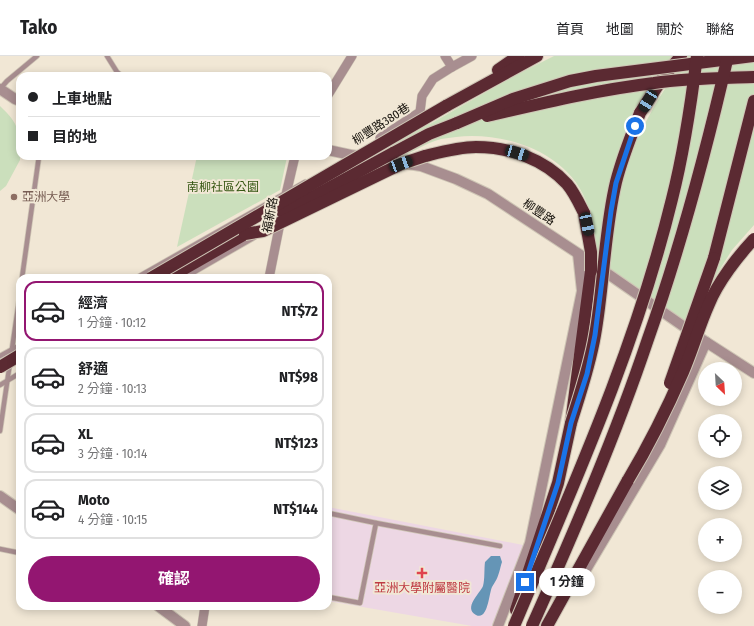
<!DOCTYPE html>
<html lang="zh-TW">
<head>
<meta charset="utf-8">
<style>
  body { margin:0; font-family:"Fira Sans Condensed","Noto Sans TC",sans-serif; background:#f6f6f6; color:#202124; height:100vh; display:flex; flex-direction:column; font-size:15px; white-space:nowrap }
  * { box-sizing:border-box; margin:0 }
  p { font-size:13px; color:#757577 }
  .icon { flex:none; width:22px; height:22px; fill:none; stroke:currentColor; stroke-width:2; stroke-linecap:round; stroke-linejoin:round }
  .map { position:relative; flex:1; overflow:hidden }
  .drawer { position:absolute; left:16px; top:218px; width:316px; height:336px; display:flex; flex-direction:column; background:#fff; border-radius:12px; box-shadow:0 2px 10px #0003 }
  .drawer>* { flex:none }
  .banner { position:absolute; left:16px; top:16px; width:316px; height:88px; border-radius:12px; box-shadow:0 2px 10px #0003; display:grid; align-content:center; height:88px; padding:0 12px; background:#fff }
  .needle { width:26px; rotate:155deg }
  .controls { position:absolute; left:698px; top:306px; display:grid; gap:8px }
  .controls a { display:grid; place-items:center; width:44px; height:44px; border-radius:50%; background:#fff; box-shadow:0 2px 10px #0003; font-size:20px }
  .end { position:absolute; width:18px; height:18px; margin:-9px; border:5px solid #1a73e8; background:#fff; box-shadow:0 0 0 2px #fff }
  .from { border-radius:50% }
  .bubble { position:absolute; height:28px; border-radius:14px; background:#fff; box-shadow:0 2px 10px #0003; font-size:13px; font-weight:700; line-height:28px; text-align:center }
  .car { position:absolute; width:12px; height:24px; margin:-12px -6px; border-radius:5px; box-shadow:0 0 3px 1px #0007; background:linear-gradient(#222 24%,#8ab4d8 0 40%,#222 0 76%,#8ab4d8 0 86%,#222 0) }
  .banner b { display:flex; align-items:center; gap:14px; height:38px; font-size:15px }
  .banner b+b { border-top:1px solid #e0e0e0 }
  .banner i { width:10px; height:10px; background:#202124 }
  ul { padding:7px 0 0; list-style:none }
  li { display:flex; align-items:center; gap:12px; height:60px; margin:0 8px 6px; padding:0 4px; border:2px solid #e0e0e0; border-radius:12px }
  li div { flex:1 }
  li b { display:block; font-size:15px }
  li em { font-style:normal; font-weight:700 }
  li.on { border-color:#931671 }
  li>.icon { width:36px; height:36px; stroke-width:1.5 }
  .button { display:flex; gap:8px; margin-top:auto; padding:8px 12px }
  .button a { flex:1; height:46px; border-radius:24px; background:#931671; color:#fff; font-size:16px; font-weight:700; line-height:46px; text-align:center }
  header { display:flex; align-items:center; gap:24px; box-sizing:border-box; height:56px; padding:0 20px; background:#fff; border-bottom:1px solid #e0e0e0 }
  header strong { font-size:19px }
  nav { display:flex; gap:22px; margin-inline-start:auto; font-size:14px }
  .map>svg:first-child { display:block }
</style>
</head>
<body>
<header>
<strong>Tako</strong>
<nav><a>首頁</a><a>地圖</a><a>關於</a><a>聯絡</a></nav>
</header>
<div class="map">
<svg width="754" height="570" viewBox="0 0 754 570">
  <rect width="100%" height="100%" fill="#f1e7d5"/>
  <polygon fill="#edd7e4" points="328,451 528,490 494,570 472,570 328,545"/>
  <g fill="#cbdfbc">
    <path d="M554,0H674L625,78L638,82C652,52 668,26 688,0H754V169L732,194L717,218L695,273L610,213L596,206C594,188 594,168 588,151C572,98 507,75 456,81C451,82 446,82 441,83C426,87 413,96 399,102L368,93L423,58L430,68L514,20Z"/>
    <path d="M0,50C20,69 19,75 20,100V104L6,130L0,135Z"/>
    <polygon points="197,100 280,100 287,101 280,134 177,191"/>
  </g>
  <path fill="#6595b6" d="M491,500H500L502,506C500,512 499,520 495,526C494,528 493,529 492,531C489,537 488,565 476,559C463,552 480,537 483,530C485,523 484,513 485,506Z"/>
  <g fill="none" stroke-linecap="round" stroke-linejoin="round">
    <g stroke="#cec5b5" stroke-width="6">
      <g id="service">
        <polyline points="107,0 117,16 122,20"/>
        <polyline points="0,33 7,25 37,0"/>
        <polyline points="22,222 39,100"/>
        <polyline points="136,222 305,126"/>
        <polyline points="184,222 255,181"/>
        <polyline points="0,300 20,289"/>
        <polyline points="0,329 20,317"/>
        <polyline points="0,375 20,238"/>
        <polyline points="328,457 376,467 360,547 328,541"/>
        <polyline points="376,467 500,490"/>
        <polyline points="0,493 20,497"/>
      </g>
    </g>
    <g stroke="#cec5b5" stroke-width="10">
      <g id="minor">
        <polyline points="452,11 472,0"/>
        <polyline points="328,39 352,0"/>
        <polyline points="380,82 420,56 422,40 433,23 452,11 445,0"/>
        <polyline points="284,147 295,100"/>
        <polyline points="269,222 281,162"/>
        <polyline points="202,570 205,550"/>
      </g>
    </g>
    <g stroke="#cec5b5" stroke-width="12">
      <g id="tertiary">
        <polyline points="0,33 15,43 20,45"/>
        <polyline points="328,94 351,99 421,110 456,123 488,138 588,204 706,286 754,317"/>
        <polyline points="0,440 20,454"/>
        <polyline points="575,532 660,389 706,286"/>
        <polyline points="158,550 185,570"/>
        <polyline points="498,570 530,487 582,235 578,198"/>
      </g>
    </g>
    <g stroke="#cec5b5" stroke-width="14">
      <g id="motorway">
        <polyline points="498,14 518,0"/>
        <polyline points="446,50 537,0"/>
        <polyline points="640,57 664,20 681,0"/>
        <polyline points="393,97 429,78 457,67"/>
        <path d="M425,100C441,96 459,91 476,91C510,91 544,103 567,128C574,136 579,147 584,157"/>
        <polyline points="714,202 754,45"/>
        <polyline points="168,222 245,178"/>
        <polyline points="516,554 558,427 571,367 591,215"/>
        <polyline points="547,570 628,424"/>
      </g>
    </g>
    <use href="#service" stroke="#a88e90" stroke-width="4.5"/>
    <use href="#minor" stroke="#a88e90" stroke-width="9"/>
    <use href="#tertiary" stroke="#a88e90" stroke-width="10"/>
    <use href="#motorway" stroke="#5b2a32" stroke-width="12"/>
    <g stroke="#cec5b5" stroke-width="14" stroke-linecap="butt">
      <g id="motorway-bridge">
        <path d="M487,60C543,47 597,34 654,27C687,22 721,22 754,21"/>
        <polyline points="457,67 513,43 570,25 596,20 753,0"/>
        <polyline points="283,157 393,97"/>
        <polyline points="584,157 591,196 591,215"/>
        <polyline points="245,178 263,175 401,108 425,100"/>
        <polyline points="151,222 446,50"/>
        <polyline points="0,311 20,299"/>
        <polyline points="670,327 714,202"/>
        <path d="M571,367C580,338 590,309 595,279C604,229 604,176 616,126C622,102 631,80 640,57"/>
        <path d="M628,424C649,389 667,353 683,316C693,293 699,270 709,248C718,226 738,200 754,183"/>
        <path d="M514,570C573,430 636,291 672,143C684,96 691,48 697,0"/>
        <path d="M532,570C574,476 615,381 648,283C681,190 706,96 728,0"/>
      </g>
    </g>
    <use href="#motorway-bridge" stroke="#5b2a32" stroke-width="12"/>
  </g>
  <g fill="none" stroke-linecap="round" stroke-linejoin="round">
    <polyline stroke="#1a73e8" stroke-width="5" points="525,526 558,427 571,367 587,318 595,279 611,155 616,127 635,70"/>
  </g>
  <circle fill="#8d6e63" stroke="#f1e7d5" stroke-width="1.5" cx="14" cy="141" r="4"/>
  <path fill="#e0444e" stroke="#f1e7d5" stroke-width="1.5" d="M420 511h4v4h4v4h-4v4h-4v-4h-4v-4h4z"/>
  <g text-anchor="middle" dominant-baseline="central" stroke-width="4" stroke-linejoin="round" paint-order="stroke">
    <g font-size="12" fill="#14100a" stroke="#f1e7d5">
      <text transform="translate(381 68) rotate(-33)">柳豐路380巷</text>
      <text transform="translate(539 156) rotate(34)">柳豐路</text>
      <text transform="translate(270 159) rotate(-79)">福新路</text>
    </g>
    <g font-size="12" fill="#355611" stroke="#f1e7d5">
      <text x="223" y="131">南柳社區公園</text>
    </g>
    <g font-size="12" fill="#785e54" stroke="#f1e7d5" text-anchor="start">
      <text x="22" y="141">亞洲大學</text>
    </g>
    <g font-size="12" fill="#be3a42" stroke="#f1e7d5">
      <text x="422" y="532">亞洲大學附屬醫院</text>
    </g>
  </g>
</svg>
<div class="controls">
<a><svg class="needle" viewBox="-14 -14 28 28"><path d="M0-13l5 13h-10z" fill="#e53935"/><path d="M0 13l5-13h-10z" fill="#757577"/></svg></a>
<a><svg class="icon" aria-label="locate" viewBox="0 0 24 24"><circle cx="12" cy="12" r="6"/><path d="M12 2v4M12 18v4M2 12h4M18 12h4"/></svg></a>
<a><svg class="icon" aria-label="layers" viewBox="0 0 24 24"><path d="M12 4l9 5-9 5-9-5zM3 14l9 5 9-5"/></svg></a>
<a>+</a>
<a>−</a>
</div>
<i class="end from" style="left:635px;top:70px"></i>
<i class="end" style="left:525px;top:526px"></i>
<div class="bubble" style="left:539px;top:512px;width:56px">1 分鐘</div>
<i class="car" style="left:648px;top:45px;rotate:211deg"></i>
<i class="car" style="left:517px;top:97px;rotate:107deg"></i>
<i class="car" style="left:401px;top:108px;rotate:70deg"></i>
<i class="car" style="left:587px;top:168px;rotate:168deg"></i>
<div class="banner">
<b><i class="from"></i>上車地點</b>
<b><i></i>目的地</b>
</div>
<section class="drawer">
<ul>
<li class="on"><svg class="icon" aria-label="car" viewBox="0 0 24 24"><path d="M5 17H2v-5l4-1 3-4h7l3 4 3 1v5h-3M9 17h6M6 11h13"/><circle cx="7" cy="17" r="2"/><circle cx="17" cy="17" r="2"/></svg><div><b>經濟</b><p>1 分鐘 · 10:12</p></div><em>NT$72</em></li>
<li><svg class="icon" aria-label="car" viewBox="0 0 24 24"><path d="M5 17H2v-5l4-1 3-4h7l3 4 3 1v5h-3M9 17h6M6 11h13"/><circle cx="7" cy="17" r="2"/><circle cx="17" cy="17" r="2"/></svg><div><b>舒適</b><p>2 分鐘 · 10:13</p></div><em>NT$98</em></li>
<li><svg class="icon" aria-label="car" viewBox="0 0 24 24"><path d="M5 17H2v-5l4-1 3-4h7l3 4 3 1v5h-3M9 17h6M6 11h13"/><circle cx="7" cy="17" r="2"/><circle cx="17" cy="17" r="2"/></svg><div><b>XL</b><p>3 分鐘 · 10:14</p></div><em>NT$123</em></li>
<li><svg class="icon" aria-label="car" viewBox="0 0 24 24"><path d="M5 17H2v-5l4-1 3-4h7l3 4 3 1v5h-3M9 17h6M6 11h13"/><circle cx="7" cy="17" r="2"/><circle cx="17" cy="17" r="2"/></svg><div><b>Moto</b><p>4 分鐘 · 10:15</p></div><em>NT$144</em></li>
</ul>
<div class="button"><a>確認</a></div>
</section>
</div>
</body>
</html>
